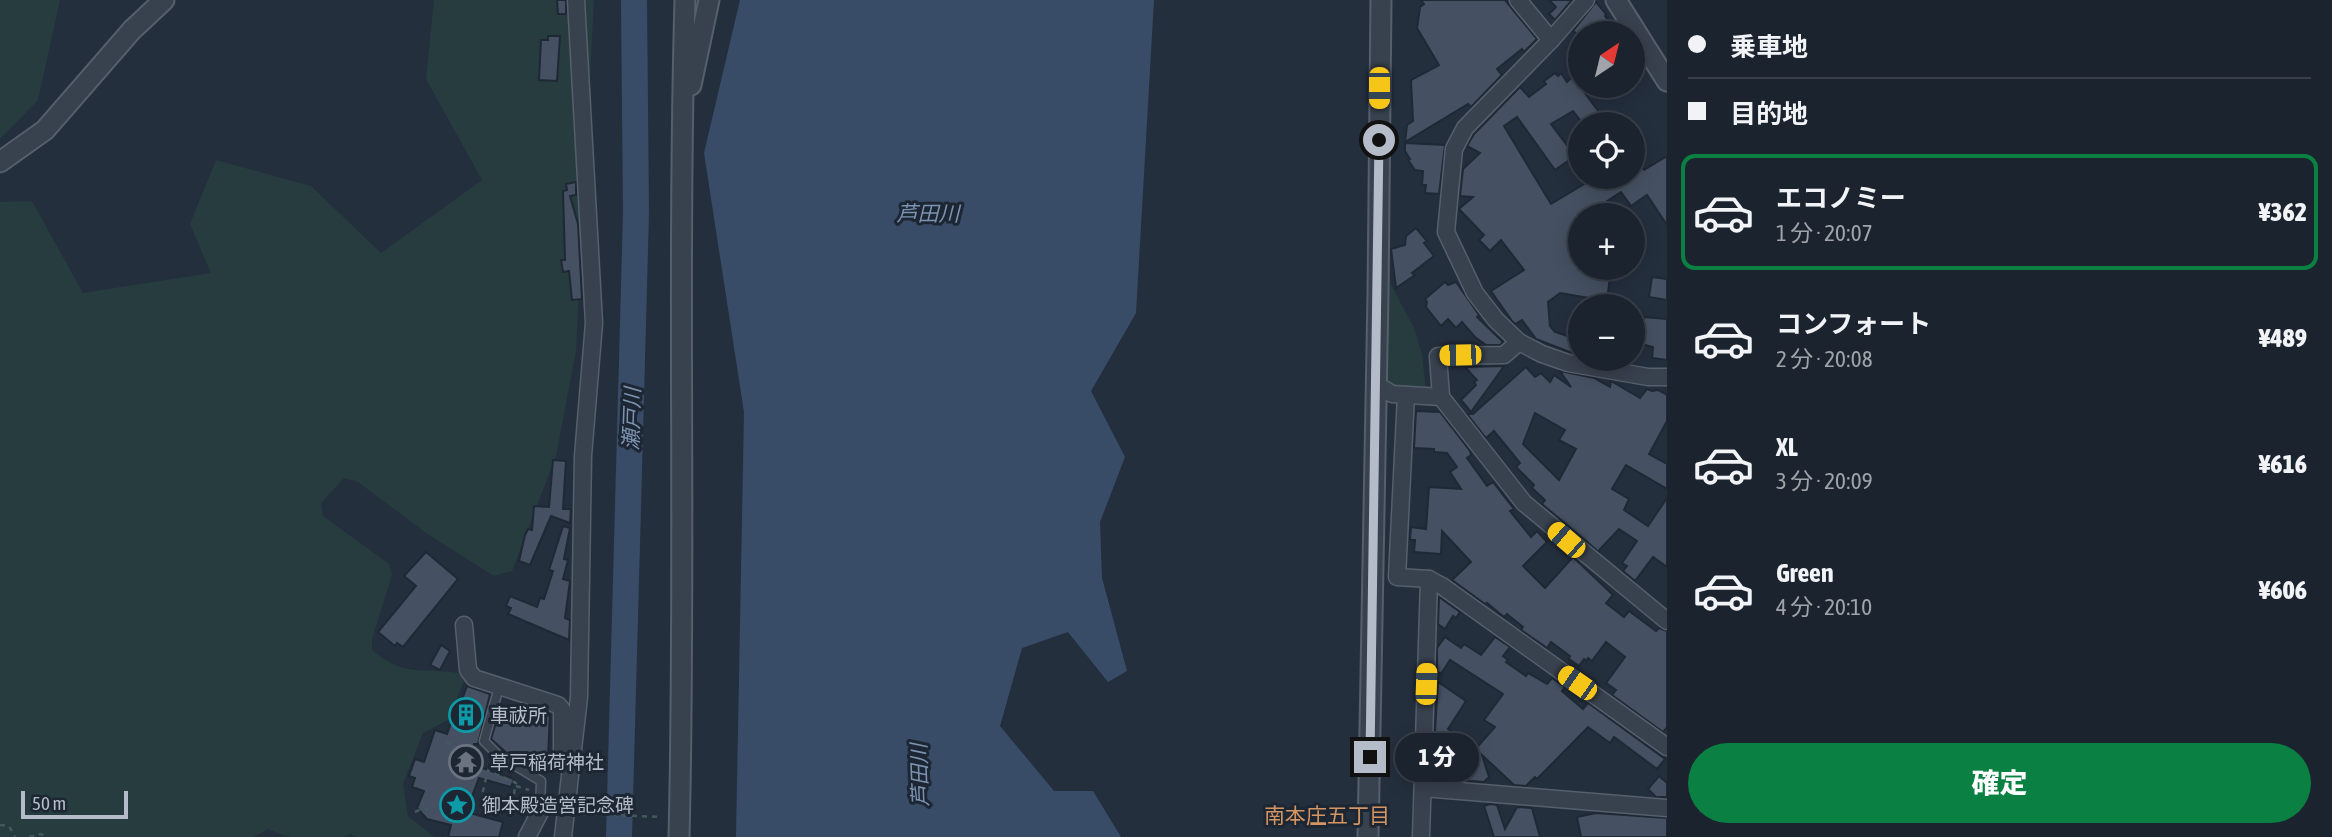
<!DOCTYPE html>
<html lang="ja">
<head>
<meta charset="utf-8">
<style>
  body { margin:0; font-family:"Asap Condensed","Noto Sans JP",sans-serif; background:#282f3a; color:#f1f3f6; height:100vh; display:flex; flex-direction:column; font-size:26px; white-space:nowrap }
  * { box-sizing:border-box; margin:0 }
  p { font-size:23px; color:#a0a4aa }
  .icon { flex:none; width:38px; height:38px; fill:none; stroke:currentColor; stroke-width:2; stroke-linecap:round; stroke-linejoin:round }
  .map { position:relative; flex:1; overflow:hidden }
  .details { display:flex; flex-direction:column; background:#1b232e; width:665px }
  .details>* { flex:none }
  .guide { display:grid; align-content:center; height:154px; padding:0 21px; background:#1b232e }
  .needle { width:46px; rotate:35deg }
  .controls { position:absolute; left:1568px; top:21px; display:grid; gap:14px }
  .controls a { display:grid; place-items:center; width:77px; height:77px; border-radius:50%; background:#1b232e; box-shadow:0 4px 18px #0003,0 0 0 2px #39404a; font-size:35px }
  .scale { position:absolute; left:21px; bottom:18px; width:107px; box-sizing:border-box; padding-left:7px; border:4px solid #b4bcc9; border-top:0; font-size:19px; line-height:24px; white-space:nowrap; color:#b4bcc9; -webkit-text-stroke:5px #1d2633; paint-order:stroke }
  .end { position:absolute; width:32px; height:32px; margin:-16px; border:9px solid #b4bcc9; background:#111; box-shadow:0 0 0 4px #111 }
  .from { border-radius:50% }
  .bubble { position:absolute; height:49px; border-radius:24px; background:#1b232e; box-shadow:0 4px 18px #0003,0 0 0 2px #39404a; font-size:23px; font-weight:800; line-height:49px; text-align:center }
  .car { position:absolute; width:21px; height:42px; margin:-21px -10px; border-radius:9px; box-shadow:0 0 5px 2px #0007; background:linear-gradient(#f5c518 24%,#345 0 40%,#f5c518 0 76%,#345 0 86%,#f5c518 0) }
  .guide b { display:flex; align-items:center; gap:24px; height:66px; font-size:26px }
  .guide b+b { border-top:2px solid #39404a }
  .guide i { width:18px; height:18px; background:#f1f3f6 }
  ul { padding:0; list-style:none }
  li { display:flex; align-items:center; gap:21px; height:116px; margin:0 14px 10px; padding:0 7px; border:4px solid transparent; border-radius:14px }
  li div { flex:1 }
  li b { display:block; font-size:26px }
  li em { font-style:normal; font-weight:800 }
  li.active { border-color:#0b8043 }
  li>.icon { width:63px; height:63px; stroke-width:1.5 }
  .cta { display:flex; gap:14px; margin-top:auto; padding:14px 21px }
  .cta a { flex:1; height:80px; border-radius:42px; background:#0b8043; color:#fff; font-size:28px; font-weight:800; line-height:80px; text-align:center }
  main { display:flex; flex:1; min-height:0 }
  .map>svg:first-child { display:block }
</style>
</head>
<body>
<main>
<div class="map">
<svg width="1667" height="837" viewBox="0 0 1667 837">
  <rect width="100%" height="100%" fill="#242f3e"/>
  <g fill="#263c3f">
    <polygon points="0,0 60,0 38,100 0,139"/>
    <path d="M434,0H594L576,351L556,456L512,571L494,576L429,535L358,482L344,478L321,503L323,516L389,564L392,575L372,639V650C406,678 419,667 458,673L464,681L448,720L423,733L403,784L408,816L434,837H356L350,834L344,837H289L268,829L254,837H0V202L32,201L83,293L211,273L190,224L216,160L311,186L381,253L482,180L426,79Z"/>
    <polygon points="1390,283 1414,328 1422,354 1426,393 1386,390"/>
  </g>
  <polygon fill="#394c67" points="740,0 1154,0 1136,313 1091,391 1125,457 1100,522 1102,578 1127,671 1108,682 1068,632 1022,648 1000,726 1054,791 1093,791 1121,837 736,837 744,412 704,153"/>
  <g fill="none" stroke-linecap="round" stroke-linejoin="round">
    <polyline stroke="#394c67" stroke-width="26" points="619,837 636,213 634,0"/>
  </g>
  <g fill="#455162" stroke="#1f2835" stroke-width="2" fill-rule="evenodd">
    <polygon points="557,0 566,0 566,14 558,14"/>
    <polygon points="1421,0 1505,0 1537,39 1524,52 1522,49 1497,69 1502,75 1471,107 1468,104 1405,142 1407,125 1413,121 1411,80 1439,65 1417,28 1420,7 1424,4"/>
    <polygon points="1549,0 1572,0 1555,20 1549,14 1556,7"/>
    <polygon points="1596,2 1606,14 1605,16 1617,33 1576,33 1573,31"/>
    <polygon points="548,36 560,36 557,81 539,80 541,40 548,40"/>
    <polygon points="1580,69 1580,86 1593,86 1584,92 1608,124 1583,124 1573,111 1551,124 1575,156 1555,170 1517,117 1504,126 1551,204 1596,177 1633,177 1633,154 1644,170 1667,156 1667,225 1647,195 1631,206 1621,192 1598,207 1604,215 1580,215 1580,268 1611,268 1607,301 1560,293 1548,302 1550,326 1555,332 1576,339 1572,353 1536,339 1522,320 1515,324 1512,321 1491,291 1524,270 1501,240 1490,251 1479,240 1484,235 1459,209 1473,197 1460,196 1463,169 1480,153 1467,146 1474,134 1520,87 1529,97 1546,84 1544,81 1555,73 1558,76 1561,73 1567,82"/>
    <polygon points="1405,143 1445,145 1439,194 1425,193 1426,185 1422,185 1423,171 1415,170 1408,160 1410,159 1405,151"/>
    <polygon points="576,182 576,195 570,196 578,224 582,299 572,300 569,271 563,272 561,260 565,260 563,191 567,190 566,184"/>
    <polygon points="1416,228 1427,241 1424,243 1434,256 1412,273 1415,275 1396,288 1391,249 1405,245 1406,236"/>
    <polygon points="1652,277 1667,279 1667,300 1649,297"/>
    <polygon points="1445,282 1448,285 1456,282 1479,315 1477,317 1503,342 1500,345 1486,345 1475,337 1462,322 1456,328 1448,319 1441,326 1426,307 1427,302 1425,299"/>
    <polygon points="1644,317 1667,319 1667,360 1652,358 1653,347 1641,344"/>
    <polygon points="1504,366 1502,369 1471,412 1461,400 1476,385 1474,382 1477,380 1465,367"/>
    <path d="M1526,367L1535,377L1541,373L1550,382L1554,375L1571,387L1560,371L1594,378L1610,387L1611,381L1640,398L1647,389L1652,391L1658,390L1667,395V421L1649,454L1667,464V489L1626,465L1612,489L1629,499L1624,510L1648,526L1667,498V567L1653,557L1635,581L1623,571L1627,566L1622,563L1637,541L1619,529L1600,549L1599,552L1542,504L1545,500L1532,488L1534,485L1516,467L1520,463L1494,431L1486,438L1467,414H1473ZM1535,413L1565,430L1559,440L1576,449L1559,480L1523,444Z"/>
    <polygon points="1416,411 1440,412 1470,451 1471,455 1467,458 1487,486 1493,482 1514,509 1510,511 1531,537 1537,531 1547,542 1523,566 1545,588 1573,557 1613,595 1606,603 1624,617 1629,611 1656,631 1659,628 1667,631 1667,727 1663,732 1612,695 1616,690 1606,683 1625,657 1606,642 1592,661 1588,658 1586,661 1584,659 1579,666 1569,659 1570,656 1551,642 1547,648 1521,630 1523,627 1507,614 1504,617 1487,603 1485,604 1452,580 1471,562 1442,531 1441,554 1414,552 1415,540 1410,540 1411,527 1426,529 1429,487 1461,489 1450,472 1457,467 1447,453 1434,452 1434,449 1414,448"/>
    <polygon points="553,460 566,461 563,509 571,509 570,523 551,516 530,565 519,561 525,535 528,529 532,530 534,506 549,507"/>
    <polygon points="563,526 570,528 564,559 568,560 563,579 570,581 565,618 570,620 569,640 508,614 511,608 506,606 510,596 537,607 540,598 544,599 553,571 549,570"/>
    <polygon points="426,552 458,579 403,647 397,643 395,646 378,632 416,586 404,576"/>
    <polygon points="1439,597 1460,612 1456,618 1453,616 1445,629 1438,624"/>
    <polygon points="1445,637 1461,648 1464,644 1481,655 1495,637 1510,647 1503,656 1508,660 1506,662 1526,676 1528,673 1547,684 1552,678 1565,687 1562,691 1583,709 1588,703 1665,759 1657,769 1614,737 1610,743 1588,727 1537,779 1535,777 1526,786 1514,785 1482,755 1489,777 1484,782 1458,780 1447,770 1441,777 1434,770 1434,766 1442,755 1442,752 1434,748 1438,682 1466,701 1448,729 1451,731 1450,734 1473,752 1495,727 1484,720 1503,694 1450,660 1441,674 1437,671 1437,648"/>
    <polygon points="441,645 450,651 440,670 430,665"/>
    <polygon points="467,686 490,694 478,744 474,744 468,763 514,779 511,787 479,778 466,812 503,822 499,837 448,837 451,825 427,819 417,808 424,791 412,787 415,778 409,776 415,759 424,762 435,730 447,734 459,701 461,702"/>
    <polygon points="535,708 550,713 548,756 509,755 491,739 498,716 510,716 510,723 529,723"/>
    <polygon points="1659,776 1667,783 1667,797 1656,797 1648,789"/>
    <polygon points="1490,804 1497,805 1505,829 1517,807 1532,808 1540,837 1494,837 1484,806"/>
    <polygon points="1596,813 1667,818 1667,837 1581,837 1577,817"/>
  </g>
  <g fill="none" stroke-linecap="round" stroke-linejoin="round">
    <g stroke="#565f6c" stroke-width="11">
      <polyline id="service" points="499,687 484,741 499,756 541,781 540,812"/>
    </g>
    <g stroke="#565f6c" stroke-width="19">
      <g id="minor">
        <polyline points="1518,0 1551,40"/>
        <polyline points="1586,0 1551,40 1465,128 1454,149 1446,232 1475,293 1496,320 1519,342 1542,354 1568,363 1648,377 1667,377"/>
        <polyline points="1519,342 1504,355 1438,356 1441,397 1524,503 1667,621"/>
        <polyline points="1376,384 1392,394 1441,397"/>
        <polyline points="1406,395 1397,577 1429,579 1442,586 1667,747"/>
        <polyline points="464,625 468,670 474,678 558,705 562,710 562,761"/>
        <polyline points="1423,788 1667,808"/>
        <polyline points="527,837 540,812"/>
        <polyline points="563,837 579,697 583,456 594,323 576,0"/>
        <polyline points="1421,837 1429,579"/>
      </g>
    </g>
    <g stroke="#565f6c" stroke-width="23">
      <g id="tertiary">
        <polyline points="1616,0 1667,81"/>
        <polyline points="691,85 709,0"/>
        <polyline points="0,162 45,130 132,30 164,0"/>
        <path d="M679,837C686,558 677,279 685,0"/>
        <polyline points="1368,837 1378,294 1381,0"/>
      </g>
    </g>
    <g stroke="#44595c" stroke-width="2.5" stroke-dasharray="5 5" stroke-linecap="butt">
      <polyline points="446,742 454,745"/>
      <polyline points="473,752 475,752"/>
      <polyline points="516,786 529,790"/>
      <polyline points="512,804 516,783 488,770 482,795 526,808"/>
      <polyline points="415,812 424,808 433,811"/>
      <polyline points="582,814 662,817"/>
      <polyline points="0,825 9,826 15,837"/>
      <polyline points="29,837 41,834 47,837"/>
    </g>
    <use href="#service" stroke="#38414e" stroke-width="8"/>
    <use href="#minor" stroke="#38414e" stroke-width="16"/>
    <use href="#tertiary" stroke="#38414e" stroke-width="19"/>
  </g>
  <g fill="none" stroke-linecap="round" stroke-linejoin="round">
    <polyline stroke="#b4bcc9" stroke-width="9" points="1370,757 1379,140"/>
  </g>
  <defs>
    <g id="building-ring" transform="scale(1.75)"><circle r="9.5" fill="#1d2633" stroke="#0f9aa8" stroke-width="1.5"/><path d="M-4-6H4V6H1V3H-1V6H-4ZM-2.5-4.3h1.7v1.8h-1.7ZM.8-4.3h1.7v1.8H.8ZM-2.5-1h1.7V.8h-1.7ZM.8-1h1.7V.8H.8Z" fill="#0f9aa8"/></g>
    <g id="temple-ring" transform="scale(1.75)"><circle r="9.5" fill="#1d2633" stroke="#6b7280" stroke-width="1.5"/><path d="M0-6L5-2H3V0L6.5 2.5H4V6H1.5V3h-3V6H-4V2.5H-6.5L-3 0V-2H-5Z" fill="#6b7280"/></g>
    <g id="sight-ring" transform="scale(1.75)"><circle r="9.5" fill="#1d2633" stroke="#0f9aa8" stroke-width="1.5"/><path d="M0-6L1.8-2.2L6-1.7L2.9 1.2L3.7 5.4L0 3.3L-3.7 5.4L-2.9 1.2L-6-1.7L-1.8-2.2Z" fill="#0f9aa8"/></g>
  </defs>
  <g fill-rule="evenodd">
    <use href="#building-ring" x="466" y="715"/>
    <use href="#temple-ring" x="466" y="762"/>
    <use href="#sight-ring" x="457" y="805"/>
  </g>
  <g text-anchor="middle" dominant-baseline="central" stroke-width="6" stroke-linejoin="round" paint-order="stroke">
    <g font-size="19" fill="#b4bcc9" stroke="#1d2633" text-anchor="start">
      <text x="490" y="715">車祓所</text>
      <text x="490" y="762">草戸稲荷神社</text>
      <text x="482" y="805">御本殿造営記念碑</text>
    </g>
    <g font-size="21" font-style="italic" fill="#7c92b1" stroke="#1d2633">
      <text x="928" y="213">芦田川</text>
      <text transform="translate(631 419) rotate(-88)">瀬戸川</text>
      <text transform="translate(919 775) rotate(-92)">芦田川</text>
    </g>
    <g font-size="21" fill="#d59563" stroke="#1d2633">
      <text x="1327" y="815">南本庄五丁目</text>
    </g>
  </g>
</svg>
<div class="controls">
<a><svg class="needle" viewBox="-14 -14 28 28"><path d="M0-13l5 13h-10z" fill="#e53935"/><path d="M0 13l5-13h-10z" fill="#a0a4aa"/></svg></a>
<a><svg class="icon" aria-label="locate" viewBox="0 0 24 24"><circle cx="12" cy="12" r="6"/><path d="M12 2v4M12 18v4M2 12h4M18 12h4"/></svg></a>
<a>+</a>
<a>−</a>
</div>
<div class="scale">50 m</div>
<i class="end from" style="left:1379px;top:140px"></i>
<i class="end" style="left:1370px;top:757px"></i>
<div class="bubble" style="left:1395px;top:733px;width:84px">1 分</div>
<i class="car" style="left:1379px;top:88px;rotate:180deg"></i>
<i class="car" style="left:1460px;top:355px;rotate:269deg"></i>
<i class="car" style="left:1566px;top:540px;rotate:311deg"></i>
<i class="car" style="left:1577px;top:683px;rotate:305deg"></i>
<i class="car" style="left:1426px;top:684px;rotate:2deg"></i>
</div>
<section class="details">
<div class="guide">
<b><i class="from"></i>乗車地</b>
<b><i></i>目的地</b>
</div>
<ul>
<li class="active"><svg class="icon" aria-label="car" viewBox="0 0 24 24"><path d="M5 17H2v-5l4-1 3-4h7l3 4 3 1v5h-3M9 17h6M6 11h13"/><circle cx="7" cy="17" r="2"/><circle cx="17" cy="17" r="2"/></svg><div><b>エコノミー</b><p>1 分 · 20:07</p></div><em>¥362</em></li>
<li><svg class="icon" aria-label="car" viewBox="0 0 24 24"><path d="M5 17H2v-5l4-1 3-4h7l3 4 3 1v5h-3M9 17h6M6 11h13"/><circle cx="7" cy="17" r="2"/><circle cx="17" cy="17" r="2"/></svg><div><b>コンフォート</b><p>2 分 · 20:08</p></div><em>¥489</em></li>
<li><svg class="icon" aria-label="car" viewBox="0 0 24 24"><path d="M5 17H2v-5l4-1 3-4h7l3 4 3 1v5h-3M9 17h6M6 11h13"/><circle cx="7" cy="17" r="2"/><circle cx="17" cy="17" r="2"/></svg><div><b>XL</b><p>3 分 · 20:09</p></div><em>¥616</em></li>
<li><svg class="icon" aria-label="car" viewBox="0 0 24 24"><path d="M5 17H2v-5l4-1 3-4h7l3 4 3 1v5h-3M9 17h6M6 11h13"/><circle cx="7" cy="17" r="2"/><circle cx="17" cy="17" r="2"/></svg><div><b>Green</b><p>4 分 · 20:10</p></div><em>¥606</em></li>
</ul>
<div class="cta"><a>確定</a></div>
</section>
</main>
</body>
</html>
